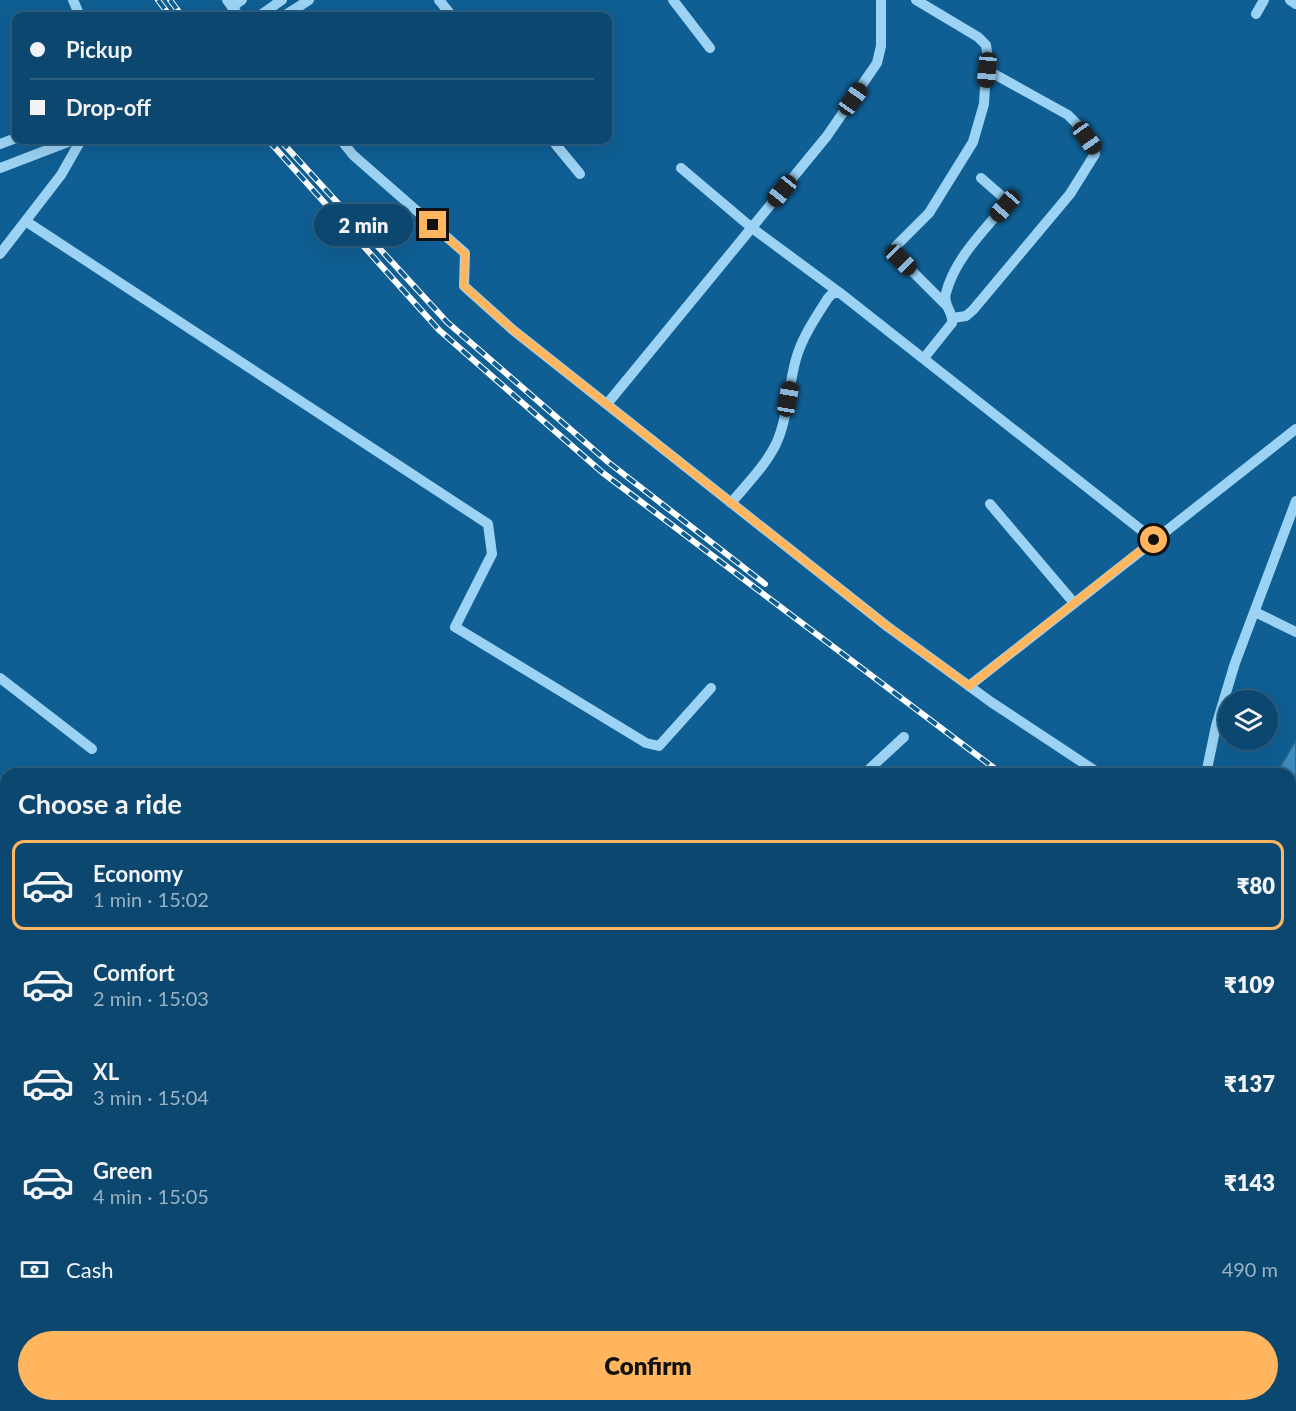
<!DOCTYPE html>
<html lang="en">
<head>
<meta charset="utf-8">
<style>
  body { margin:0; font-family:Lato,sans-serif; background:#195177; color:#f1f3f6; height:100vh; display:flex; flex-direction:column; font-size:22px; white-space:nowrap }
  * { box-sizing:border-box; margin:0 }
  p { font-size:20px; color:#9ab2c3 }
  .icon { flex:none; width:33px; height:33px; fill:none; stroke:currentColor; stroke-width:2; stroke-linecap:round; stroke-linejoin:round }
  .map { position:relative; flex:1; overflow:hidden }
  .sheet { position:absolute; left:0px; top:768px; width:1296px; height:644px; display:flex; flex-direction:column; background:#0b476f; border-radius:18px 18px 0 0; box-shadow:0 6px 24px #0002,0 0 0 2px #2b5f82 }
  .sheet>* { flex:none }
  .top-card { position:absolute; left:12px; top:12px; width:600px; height:132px; border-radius:12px; box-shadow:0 6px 24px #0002,0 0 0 2px #2b5f82; display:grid; align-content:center; height:132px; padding:0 18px; background:#0b476f }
  .fabs { position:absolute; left:1218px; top:690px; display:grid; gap:12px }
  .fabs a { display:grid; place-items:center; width:60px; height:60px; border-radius:50%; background:#0b476f; box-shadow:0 6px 24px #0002,0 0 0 2px #2b5f82; font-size:30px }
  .end { position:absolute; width:27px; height:27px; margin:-14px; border:8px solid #ffb65f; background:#111; box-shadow:0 0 0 3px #111 }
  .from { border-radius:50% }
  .bubble { position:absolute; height:42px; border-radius:21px; background:#0b476f; box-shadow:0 6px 24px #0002,0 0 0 2px #2b5f82; font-size:20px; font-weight:800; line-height:42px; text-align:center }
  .car { position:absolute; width:18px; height:36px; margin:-18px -9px; border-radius:8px; box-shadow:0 0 4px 2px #0007; background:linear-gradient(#222 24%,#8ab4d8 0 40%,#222 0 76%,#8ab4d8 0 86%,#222 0) }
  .top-card b { display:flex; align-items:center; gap:21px; height:57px; font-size:22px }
  .top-card b+b { border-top:2px solid #2b5f82 }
  .top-card i { width:15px; height:15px; background:#f1f3f6 }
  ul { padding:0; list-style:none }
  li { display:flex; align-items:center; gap:18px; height:90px; margin:0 12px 9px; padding:0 6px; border:3px solid transparent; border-radius:12px }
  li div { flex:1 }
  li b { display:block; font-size:22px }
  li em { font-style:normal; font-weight:800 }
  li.selected { border-color:#ffb65f }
  li>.icon { width:54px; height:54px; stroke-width:1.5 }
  h2 { padding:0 18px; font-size:27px; line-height:72px }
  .pay { display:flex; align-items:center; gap:15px; height:66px; padding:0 18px; font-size:22px }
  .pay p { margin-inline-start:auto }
  .cta { display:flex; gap:12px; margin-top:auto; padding:12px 18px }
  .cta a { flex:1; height:69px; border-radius:36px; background:#ffb65f; color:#111; font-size:24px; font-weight:800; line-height:69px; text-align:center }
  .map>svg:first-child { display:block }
</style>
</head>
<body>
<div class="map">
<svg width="1296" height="1411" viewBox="0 0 1296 1411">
  <rect width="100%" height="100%" fill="#0f5f94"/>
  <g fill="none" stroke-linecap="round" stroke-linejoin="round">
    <g stroke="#9cd3f4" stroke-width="10">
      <polyline points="73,0 80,16"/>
      <polyline points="227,0 239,16"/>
      <polyline points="439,0 452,16"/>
      <polyline points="673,0 710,48"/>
      <polyline points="916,0 978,37 986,45 987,52 984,104 973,142 929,213 896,246 897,254 901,260 946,305"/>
      <polyline points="1290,0 1296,4"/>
      <polyline points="232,7 242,0"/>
      <polyline points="1256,14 1264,0"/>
      <polyline points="259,16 282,0"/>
      <polyline points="284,16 309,0"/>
      <polyline points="341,140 353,155 465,253 464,286 513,330 888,627 991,702 1100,774"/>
      <polyline points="552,140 580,174"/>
      <polyline points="0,144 16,138"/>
      <polyline points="0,168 73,140"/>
      <polyline points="681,168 752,228 840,293"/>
      <polyline points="27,222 488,524 492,554 455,627 646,743 659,746 711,688"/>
      <polyline points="0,254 61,175 81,140"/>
      <path d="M953,318L966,316L973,310L1070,194L1095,154C1094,140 1078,125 1068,115L987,70"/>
      <path d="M924,358L952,323C954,312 942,305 946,293C955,258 984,231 1006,204L1004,198L981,178"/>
      <polyline points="607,404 827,136 877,63 881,46 881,0"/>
      <path d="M731,503C747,484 765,466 776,444C788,418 788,387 796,359C802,337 816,317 828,298L833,293H840L1154,540"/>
      <polyline points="990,504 1074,603"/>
      <polyline points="1255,612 1296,632"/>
      <polyline points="0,678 92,749"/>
      <polyline points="969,686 1296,429"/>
      <polyline points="864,774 904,737"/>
      <polyline points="1206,774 1216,726 1235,663 1296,501"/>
      <polyline points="1290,841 1296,844"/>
      <polyline points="1290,923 1296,917"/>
      <polyline points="0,1152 6,1156"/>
      <polyline points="1290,1202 1296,1203"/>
      <polyline points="1290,1323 1296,1328"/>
      <polyline points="364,1406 370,1411"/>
      <polyline points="93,1411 97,1406"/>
      <polyline points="394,1411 398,1406"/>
      <polyline points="1051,1411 1054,1406"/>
    </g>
    <g stroke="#fff" stroke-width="6">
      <g id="rail">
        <polyline points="158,0 170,16"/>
        <polyline points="170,0 182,16"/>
        <polyline points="268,140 439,330 603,473 1002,774"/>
        <polyline points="280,140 447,322 608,462 765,584"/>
        <polyline points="1290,999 1296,1003"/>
      </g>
    </g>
    <use href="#rail" stroke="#0f5f94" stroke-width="4" stroke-dasharray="11" stroke-linecap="butt"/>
  </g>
  <polygon fill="#3478a3" points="1296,740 1296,798 1290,793 1290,774 1277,774 1277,772"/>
  <polygon fill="#3d8cbe" stroke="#2b6285" stroke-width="1.5" points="1296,740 1296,786 1290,781 1290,774 1280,774 1277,772"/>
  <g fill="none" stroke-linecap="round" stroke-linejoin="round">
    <polyline stroke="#ffb65f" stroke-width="8" points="433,225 465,254 464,286 513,330 888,627 969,686 1154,540"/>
  </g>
</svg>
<div class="fabs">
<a><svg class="icon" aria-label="layers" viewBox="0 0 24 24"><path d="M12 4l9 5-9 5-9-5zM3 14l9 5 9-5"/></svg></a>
</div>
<i class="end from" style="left:1154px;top:540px"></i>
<i class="end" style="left:433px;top:225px"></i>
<div class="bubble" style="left:314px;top:204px;width:99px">2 min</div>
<i class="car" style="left:987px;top:70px;rotate:185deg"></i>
<i class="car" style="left:853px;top:99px;rotate:35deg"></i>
<i class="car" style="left:1087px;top:138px;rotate:145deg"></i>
<i class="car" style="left:782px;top:191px;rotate:219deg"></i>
<i class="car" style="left:1005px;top:206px;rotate:221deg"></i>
<i class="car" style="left:901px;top:260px;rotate:135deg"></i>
<i class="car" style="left:788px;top:399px;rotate:10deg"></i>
<div class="top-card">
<b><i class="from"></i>Pickup</b>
<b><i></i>Drop-off</b>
</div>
<section class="sheet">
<h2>Choose a ride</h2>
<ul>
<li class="selected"><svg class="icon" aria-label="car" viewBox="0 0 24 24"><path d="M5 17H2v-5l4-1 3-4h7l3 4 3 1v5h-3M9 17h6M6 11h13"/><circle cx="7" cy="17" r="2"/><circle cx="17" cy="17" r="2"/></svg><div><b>Economy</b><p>1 min · 15:02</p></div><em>₹80</em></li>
<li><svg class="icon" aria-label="car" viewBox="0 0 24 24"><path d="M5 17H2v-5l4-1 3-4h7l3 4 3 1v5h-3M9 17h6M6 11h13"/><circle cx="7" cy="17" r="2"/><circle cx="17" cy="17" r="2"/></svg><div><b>Comfort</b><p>2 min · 15:03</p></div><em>₹109</em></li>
<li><svg class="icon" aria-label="car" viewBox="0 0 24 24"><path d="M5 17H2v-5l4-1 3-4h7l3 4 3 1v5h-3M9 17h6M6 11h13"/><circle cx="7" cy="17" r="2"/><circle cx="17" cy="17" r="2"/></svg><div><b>XL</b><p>3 min · 15:04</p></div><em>₹137</em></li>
<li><svg class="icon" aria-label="car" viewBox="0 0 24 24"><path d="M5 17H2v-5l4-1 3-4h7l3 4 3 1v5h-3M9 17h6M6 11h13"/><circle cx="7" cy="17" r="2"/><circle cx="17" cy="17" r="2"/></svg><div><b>Green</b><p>4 min · 15:05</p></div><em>₹143</em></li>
</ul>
<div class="pay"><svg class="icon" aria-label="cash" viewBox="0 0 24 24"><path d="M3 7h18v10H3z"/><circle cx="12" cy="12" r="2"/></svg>Cash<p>490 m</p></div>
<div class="cta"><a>Confirm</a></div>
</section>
</div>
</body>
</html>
